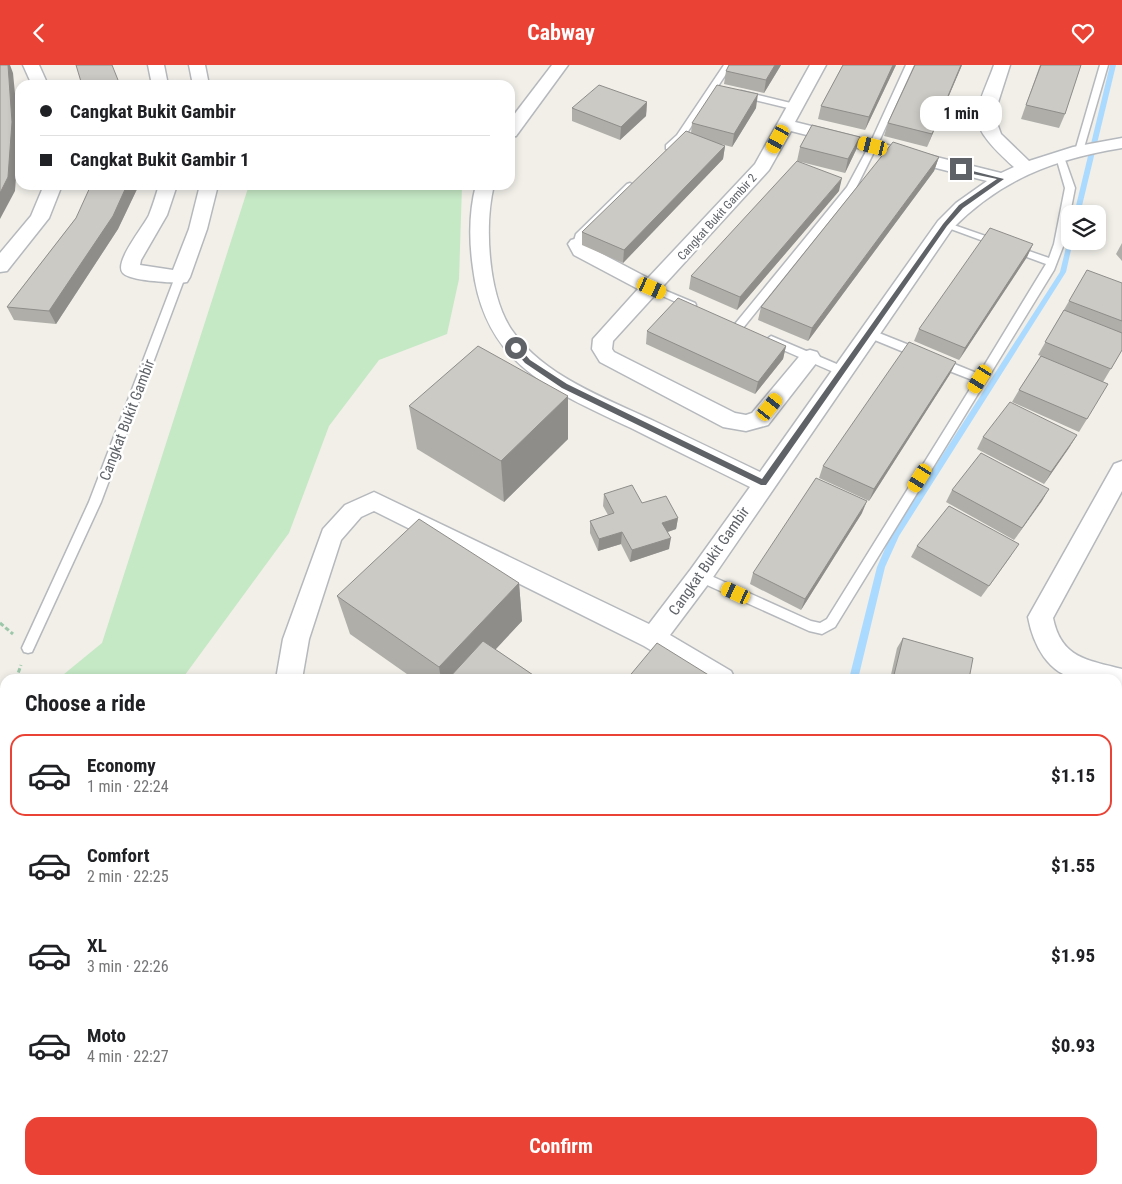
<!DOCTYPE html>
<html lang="en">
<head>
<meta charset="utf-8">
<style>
  body { margin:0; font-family:"Roboto Condensed",sans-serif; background:#f6f6f6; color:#202124; height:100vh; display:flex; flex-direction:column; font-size:19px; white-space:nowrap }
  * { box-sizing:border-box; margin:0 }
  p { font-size:16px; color:#757577 }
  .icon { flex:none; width:28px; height:28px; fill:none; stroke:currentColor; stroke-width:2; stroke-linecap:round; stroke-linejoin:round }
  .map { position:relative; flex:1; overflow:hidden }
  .drawer { position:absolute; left:0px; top:609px; width:1122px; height:511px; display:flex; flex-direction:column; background:#fff; border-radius:15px 15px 0 0; box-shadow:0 2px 8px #0003 }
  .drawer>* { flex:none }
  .guide { position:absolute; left:15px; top:15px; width:500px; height:110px; border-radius:15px; box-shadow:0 2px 8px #0003; display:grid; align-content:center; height:110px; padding:0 25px; background:#fff }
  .buttons { position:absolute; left:1061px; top:140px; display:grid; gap:10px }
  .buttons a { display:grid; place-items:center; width:45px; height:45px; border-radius:10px; background:#fff; box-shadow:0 2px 8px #0003; font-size:25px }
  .end { position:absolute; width:22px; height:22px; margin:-11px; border:6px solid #5f6368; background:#fff; box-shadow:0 0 0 2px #fff }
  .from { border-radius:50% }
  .bubble { position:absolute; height:35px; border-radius:15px; background:#fff; box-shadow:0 2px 8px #0003; font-size:16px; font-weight:700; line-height:35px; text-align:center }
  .car { position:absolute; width:15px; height:30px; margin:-15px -8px; border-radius:6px; box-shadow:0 0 4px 1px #0007; background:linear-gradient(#f5c518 24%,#345 0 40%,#f5c518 0 76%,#345 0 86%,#f5c518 0) }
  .guide b { display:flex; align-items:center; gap:18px; height:48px; font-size:19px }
  .guide b+b { border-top:1px solid #e0e0e0 }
  .guide i { width:12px; height:12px; background:#202124 }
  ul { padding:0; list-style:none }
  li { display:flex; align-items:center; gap:15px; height:82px; margin:0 10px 8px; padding:0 15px; border:2px solid transparent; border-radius:15px }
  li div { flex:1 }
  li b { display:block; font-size:19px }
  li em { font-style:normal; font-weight:700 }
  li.current { border-color:#ea4335 }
  li>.icon { width:45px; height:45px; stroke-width:1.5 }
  h2 { padding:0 25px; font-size:22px; line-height:60px }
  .primary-button { display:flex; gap:10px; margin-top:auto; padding:10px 25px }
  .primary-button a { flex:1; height:58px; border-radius:15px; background:#ea4335; color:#fff; font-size:20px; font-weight:700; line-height:58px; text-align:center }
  header { display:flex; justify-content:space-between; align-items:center; height:65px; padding:0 25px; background:#ea4335; color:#fff; font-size:22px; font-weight:700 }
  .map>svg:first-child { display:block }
</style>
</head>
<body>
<header><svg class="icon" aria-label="back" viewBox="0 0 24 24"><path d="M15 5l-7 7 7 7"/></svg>Cabway<svg class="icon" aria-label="heart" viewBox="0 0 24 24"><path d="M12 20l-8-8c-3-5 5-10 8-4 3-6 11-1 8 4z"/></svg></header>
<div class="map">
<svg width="1122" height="1119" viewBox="0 0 1122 1119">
  <rect width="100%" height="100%" fill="#f1efe8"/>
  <g fill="#c5e8c5">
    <polygon points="249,120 462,120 459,214 447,269 379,295 329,361 289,468 182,614 58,614 102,578"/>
    <polygon points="0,632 5,632 5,1115 1118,1115 1118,1092 1122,1094 1122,1119 0,1119"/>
  </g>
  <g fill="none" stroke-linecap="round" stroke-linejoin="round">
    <g fill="#aadaff" fill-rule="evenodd">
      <polygon points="1110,0 1116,0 1080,149 1074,149"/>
      <polygon points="1068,174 1070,174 1070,176 1073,176 1066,207 899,471 885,502 858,614 849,614 877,502 891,470 1060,207"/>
    </g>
    <g stroke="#b5b8bc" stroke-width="3">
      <g id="service">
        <polygon points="724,0 732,0 683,74 672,84 666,84 666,80 677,70"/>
        <polygon points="906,0 914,0 877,81 856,123 743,263 735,263 735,259 847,122 869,81"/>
        <polygon points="1100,0 1108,0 1083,86 1076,88 1075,86"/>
        <polygon points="741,26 799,40 800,42 796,45 738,31 737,29"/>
        <polygon points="1060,89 1064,92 1075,123 1064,179 1054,205 835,562 822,569 809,566 696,515 694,511 696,507 700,506 811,556 820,558 827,554 975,316 934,300 933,297 934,294 942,294 979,309 1046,199 940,160 945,157 948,158 1049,193 1054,179 1065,123 1056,92"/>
        <polygon points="630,118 635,121 584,172 581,181 575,181 573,179 576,169 627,119"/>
        <polygon points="180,209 185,212 101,437 32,587 28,588 24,587 22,583 89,437 175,212"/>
        <polygon points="652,220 695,238 696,240 695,242 687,242 649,225 649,221"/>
        <polygon points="869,264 924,286 925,289 920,293 916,292 865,271 865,265"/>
        <polygon points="771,271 846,303 847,306 842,310 838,309 767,278 766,275"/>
      </g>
    </g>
    <g stroke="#b5b8bc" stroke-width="3">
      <g id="minor">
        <polygon points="23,0 39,0 48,20 32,20"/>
        <polygon points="148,0 164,0 168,20 152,20"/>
        <polygon points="189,0 205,0 209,20 193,20"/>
        <polygon points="552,0 568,0 516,71 510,72 510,55"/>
        <path d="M810,0H826L795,57L1001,108L1014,102C1002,91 974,67 977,48C980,32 989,15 994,0H1010L994,50L1001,69L1029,96L1073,82L1122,73V83C1054,94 1001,114 952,164L709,518L670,570L731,606L735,614H699L644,581L374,446L361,452L341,475L309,574L302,614H276L283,574L323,464L345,440L374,427L649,559L691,504L750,422C710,402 670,383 631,363C551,325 485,300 473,203C469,175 469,147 476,120H494C484,160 488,229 511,264C543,311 605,333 654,356C690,373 725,390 760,407L938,156L956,138L987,116L791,66L769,105L613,276L612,284L614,287L735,348L746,350L752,348L803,287L810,285L817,287L820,292L817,297L768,360L746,366L723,362L600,297L592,284L593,274L638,224L574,190L568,179L571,175L578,173L585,175L589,182L648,213L755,99Z"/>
        <polygon points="44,120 62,120 49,153 7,206 0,207 0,188 31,151"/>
        <path d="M159,120H177L167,150L141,195L140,200L173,205L189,164L200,120H218L207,164L190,212L187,217L180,218C168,217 130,216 123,208C113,198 144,161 149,150C153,140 156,130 159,120Z"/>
        <path d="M1122,396V426L1053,553C1061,593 1087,595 1122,604V626L1118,625V614C1105,614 1091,615 1079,614C1048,610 1033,579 1028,552L1114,399Z"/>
      </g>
    </g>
    <g stroke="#9cc7a9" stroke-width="3" stroke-dasharray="4.5 2.5" stroke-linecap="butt">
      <polyline points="0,558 13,569"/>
      <polyline points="16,614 21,600"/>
      <polyline points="1,653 5,643"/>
    </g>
    <g stroke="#9cc7a9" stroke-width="4" stroke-dasharray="6 3" stroke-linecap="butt">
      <polyline points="0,656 2,651"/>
      <polyline points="0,1091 5,1091"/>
      <polyline points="112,1115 120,1119"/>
    </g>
    <use href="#service" fill="#fff" fill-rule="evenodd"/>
    <use href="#minor" fill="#fff" fill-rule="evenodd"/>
  </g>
  <g fill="#afaea9">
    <polygon points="781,0 764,28 724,19 726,6"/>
    <polygon points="843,0 896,0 865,65 818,54 821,41"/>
    <polygon points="962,0 927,82 884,71 888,58"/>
    <polygon points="1040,0 1081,0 1065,49 1059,63 1021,54"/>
    <polygon points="647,37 646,51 620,75 572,56 572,43"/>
    <polygon points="756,43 732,82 721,79 725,81 723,94 623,198 582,180 582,167 691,68 692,58"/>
    <polygon points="860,72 856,85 845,108 797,96 800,82"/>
    <polygon points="939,92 934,106 808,276 758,255 761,242"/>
    <polygon points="138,122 118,164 56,259 14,255 7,242 76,153"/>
    <polygon points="839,126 737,245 689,224 691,211"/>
    <polygon points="1122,178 1122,196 1116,189"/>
    <polygon points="1033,179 1027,192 959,295 914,276 919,264"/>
    <polygon points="1122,218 1122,285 1103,317 1087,354 1079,367 1012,337 1019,325 1041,291 1038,290 1069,236"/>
    <polygon points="647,266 786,281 783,294 755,329 646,279"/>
    <polygon points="956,297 950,309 869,436 819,413 823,401"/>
    <polygon points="568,331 568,374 504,437 417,384 409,341"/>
    <polygon points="1077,370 1044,419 977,384 983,372"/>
    <polygon points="1049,424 1014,475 946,437 952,425"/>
    <polygon points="604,429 642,438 678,453 676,464 668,467 669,484 630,497 621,479 598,486 590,468 590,456 608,450 603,441"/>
    <polygon points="862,448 801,545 750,519 753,508"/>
    <polygon points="917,481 1011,491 981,532 911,492"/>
    <polygon points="519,518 522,556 495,584 539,614 414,614 350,569 337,531"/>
    <polygon points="903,573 969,614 890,614 897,583"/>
    <polygon points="1122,699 1122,737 1119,736"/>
  </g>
  <g fill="#8f8d8a">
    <polygon points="8,0 10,0 13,8 19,70 15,126 0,154 0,128"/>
    <polygon points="775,0 781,0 764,28 766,15"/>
    <polygon points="893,0 896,0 865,65 869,52"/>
    <polygon points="961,0 962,0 927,82 932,69"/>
    <polygon points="758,29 756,43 732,82 734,69"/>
    <polygon points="647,37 646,51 620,75 621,62"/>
    <polygon points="860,72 856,85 845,108 848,94"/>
    <polygon points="725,81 723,94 623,198 624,185"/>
    <polygon points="939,92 934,106 808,276 812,263"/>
    <polygon points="842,113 839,126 737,245 740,232"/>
    <polygon points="127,120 138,120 138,122 118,164 56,259 49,246"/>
    <polygon points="1033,179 1027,192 959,295 965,283"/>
    <polygon points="786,281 783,294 755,329 758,317"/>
    <polygon points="956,297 950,309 869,436 874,424"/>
    <polygon points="568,331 568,374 504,437 501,396"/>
    <polygon points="1077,370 1069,383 1044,419 1051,407"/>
    <polygon points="1049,424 1042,436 1014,475 1022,463"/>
    <polygon points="867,436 862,448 801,545 805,534"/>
    <polygon points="678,453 676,464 661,469 662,458"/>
    <polygon points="622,467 621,479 598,486 599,474"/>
    <polygon points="671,473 669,484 630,497 632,485"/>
    <polygon points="519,518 522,556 468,614 441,614 439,602"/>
  </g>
  <g fill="#cccac5" stroke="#8f8d8a">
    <polygon points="0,0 8,0 12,57 8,112 0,128"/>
    <polygon points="76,0 112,0 120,20 82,20"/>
    <polygon points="729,0 775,0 766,15 726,6"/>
    <polygon points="843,0 893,0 869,52 821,41"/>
    <polygon points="915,0 961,0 932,69 888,58"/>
    <polygon points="1041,0 1081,0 1065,49 1026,40"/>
    <polygon points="599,20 647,37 621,62 572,43"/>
    <polygon points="717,20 758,29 734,69 692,58"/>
    <polygon points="812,60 860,72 848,94 800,82"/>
    <polygon points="686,66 725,81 624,185 582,167"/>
    <polygon points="893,77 939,92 812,263 761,242"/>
    <polygon points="797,96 842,113 740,232 691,211"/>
    <polygon points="91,120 127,120 113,151 49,246 7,242 76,153"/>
    <polygon points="990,163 1033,179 965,283 919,264"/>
    <polygon points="1087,205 1122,218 1122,256 1069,236"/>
    <polygon points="678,233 786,281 758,317 647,266"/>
    <polygon points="1064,245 1122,268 1122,285 1111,304 1045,277"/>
    <polygon points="909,277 956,297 874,424 823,401"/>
    <polygon points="478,281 568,331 501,396 409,341"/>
    <polygon points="1041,291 1108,319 1087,354 1019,325"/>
    <polygon points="1010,337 1077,370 1051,407 983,372"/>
    <polygon points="981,388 1049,424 1022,463 952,425"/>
    <polygon points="816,413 867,436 805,534 753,508"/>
    <polygon points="632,420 642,438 666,431 678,453 662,458 671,473 632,485 622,467 599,474 590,456 614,448 604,429"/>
    <polygon points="949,441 1019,479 989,521 917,481"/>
    <polygon points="419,454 519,518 439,602 337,531"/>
    <polygon points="903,573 973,593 969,614 893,614"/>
    <polygon points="483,576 539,614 448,614"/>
    <polygon points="657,578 715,614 627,614"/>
  </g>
  <polygon fill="#5f6368" points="961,103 1004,114 963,143 947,161 766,420 761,420 562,323 525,298 512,283 518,281 530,295 567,319 762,414 943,159 959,140 997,114 959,106"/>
  <g text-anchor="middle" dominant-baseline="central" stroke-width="5" stroke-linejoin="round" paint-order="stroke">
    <g font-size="12" fill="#5f6368" stroke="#fff">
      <text transform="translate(717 152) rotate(-48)">Cangkat Bukit Gambir 2</text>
    </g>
    <g font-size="15" fill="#5f6368" stroke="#fff">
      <text transform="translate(127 355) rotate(-69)">Cangkat Bukit Gambir</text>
      <text transform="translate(709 496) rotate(-55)">Cangkat Bukit Gambir</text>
    </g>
  </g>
</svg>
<div class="buttons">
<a><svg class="icon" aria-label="layers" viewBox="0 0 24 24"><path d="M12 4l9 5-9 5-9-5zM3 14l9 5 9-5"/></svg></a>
</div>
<i class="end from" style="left:516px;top:283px"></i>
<i class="end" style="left:961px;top:104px"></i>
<div class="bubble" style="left:920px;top:31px;width:82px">1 min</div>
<i class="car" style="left:778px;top:74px;rotate:209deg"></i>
<i class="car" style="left:873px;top:81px;rotate:284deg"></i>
<i class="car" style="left:652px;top:223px;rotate:114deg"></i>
<i class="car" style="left:980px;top:314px;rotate:212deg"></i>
<i class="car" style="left:770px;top:342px;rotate:39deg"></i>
<i class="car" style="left:920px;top:413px;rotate:212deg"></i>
<i class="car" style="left:736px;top:528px;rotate:295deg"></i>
<div class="guide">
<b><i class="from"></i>Cangkat Bukit Gambir</b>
<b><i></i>Cangkat Bukit Gambir 1</b>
</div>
<section class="drawer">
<h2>Choose a ride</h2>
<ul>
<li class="current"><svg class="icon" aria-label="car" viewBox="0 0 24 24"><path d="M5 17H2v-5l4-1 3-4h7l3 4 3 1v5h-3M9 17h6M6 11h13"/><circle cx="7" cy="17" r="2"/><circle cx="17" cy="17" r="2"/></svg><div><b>Economy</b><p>1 min · 22:24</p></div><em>$1.15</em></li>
<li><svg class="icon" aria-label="car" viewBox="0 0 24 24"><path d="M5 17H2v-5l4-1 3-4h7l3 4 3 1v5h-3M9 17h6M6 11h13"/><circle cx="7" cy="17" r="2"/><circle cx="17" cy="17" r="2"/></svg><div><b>Comfort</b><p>2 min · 22:25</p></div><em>$1.55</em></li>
<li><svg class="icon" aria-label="car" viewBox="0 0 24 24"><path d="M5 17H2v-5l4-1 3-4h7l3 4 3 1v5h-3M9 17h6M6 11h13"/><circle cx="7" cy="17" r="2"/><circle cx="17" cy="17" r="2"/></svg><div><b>XL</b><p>3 min · 22:26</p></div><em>$1.95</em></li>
<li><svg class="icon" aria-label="car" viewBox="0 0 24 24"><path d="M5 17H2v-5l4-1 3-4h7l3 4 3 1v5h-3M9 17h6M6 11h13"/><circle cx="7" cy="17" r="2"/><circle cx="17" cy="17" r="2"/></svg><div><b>Moto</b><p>4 min · 22:27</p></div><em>$0.93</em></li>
</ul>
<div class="primary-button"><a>Confirm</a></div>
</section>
</div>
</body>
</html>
